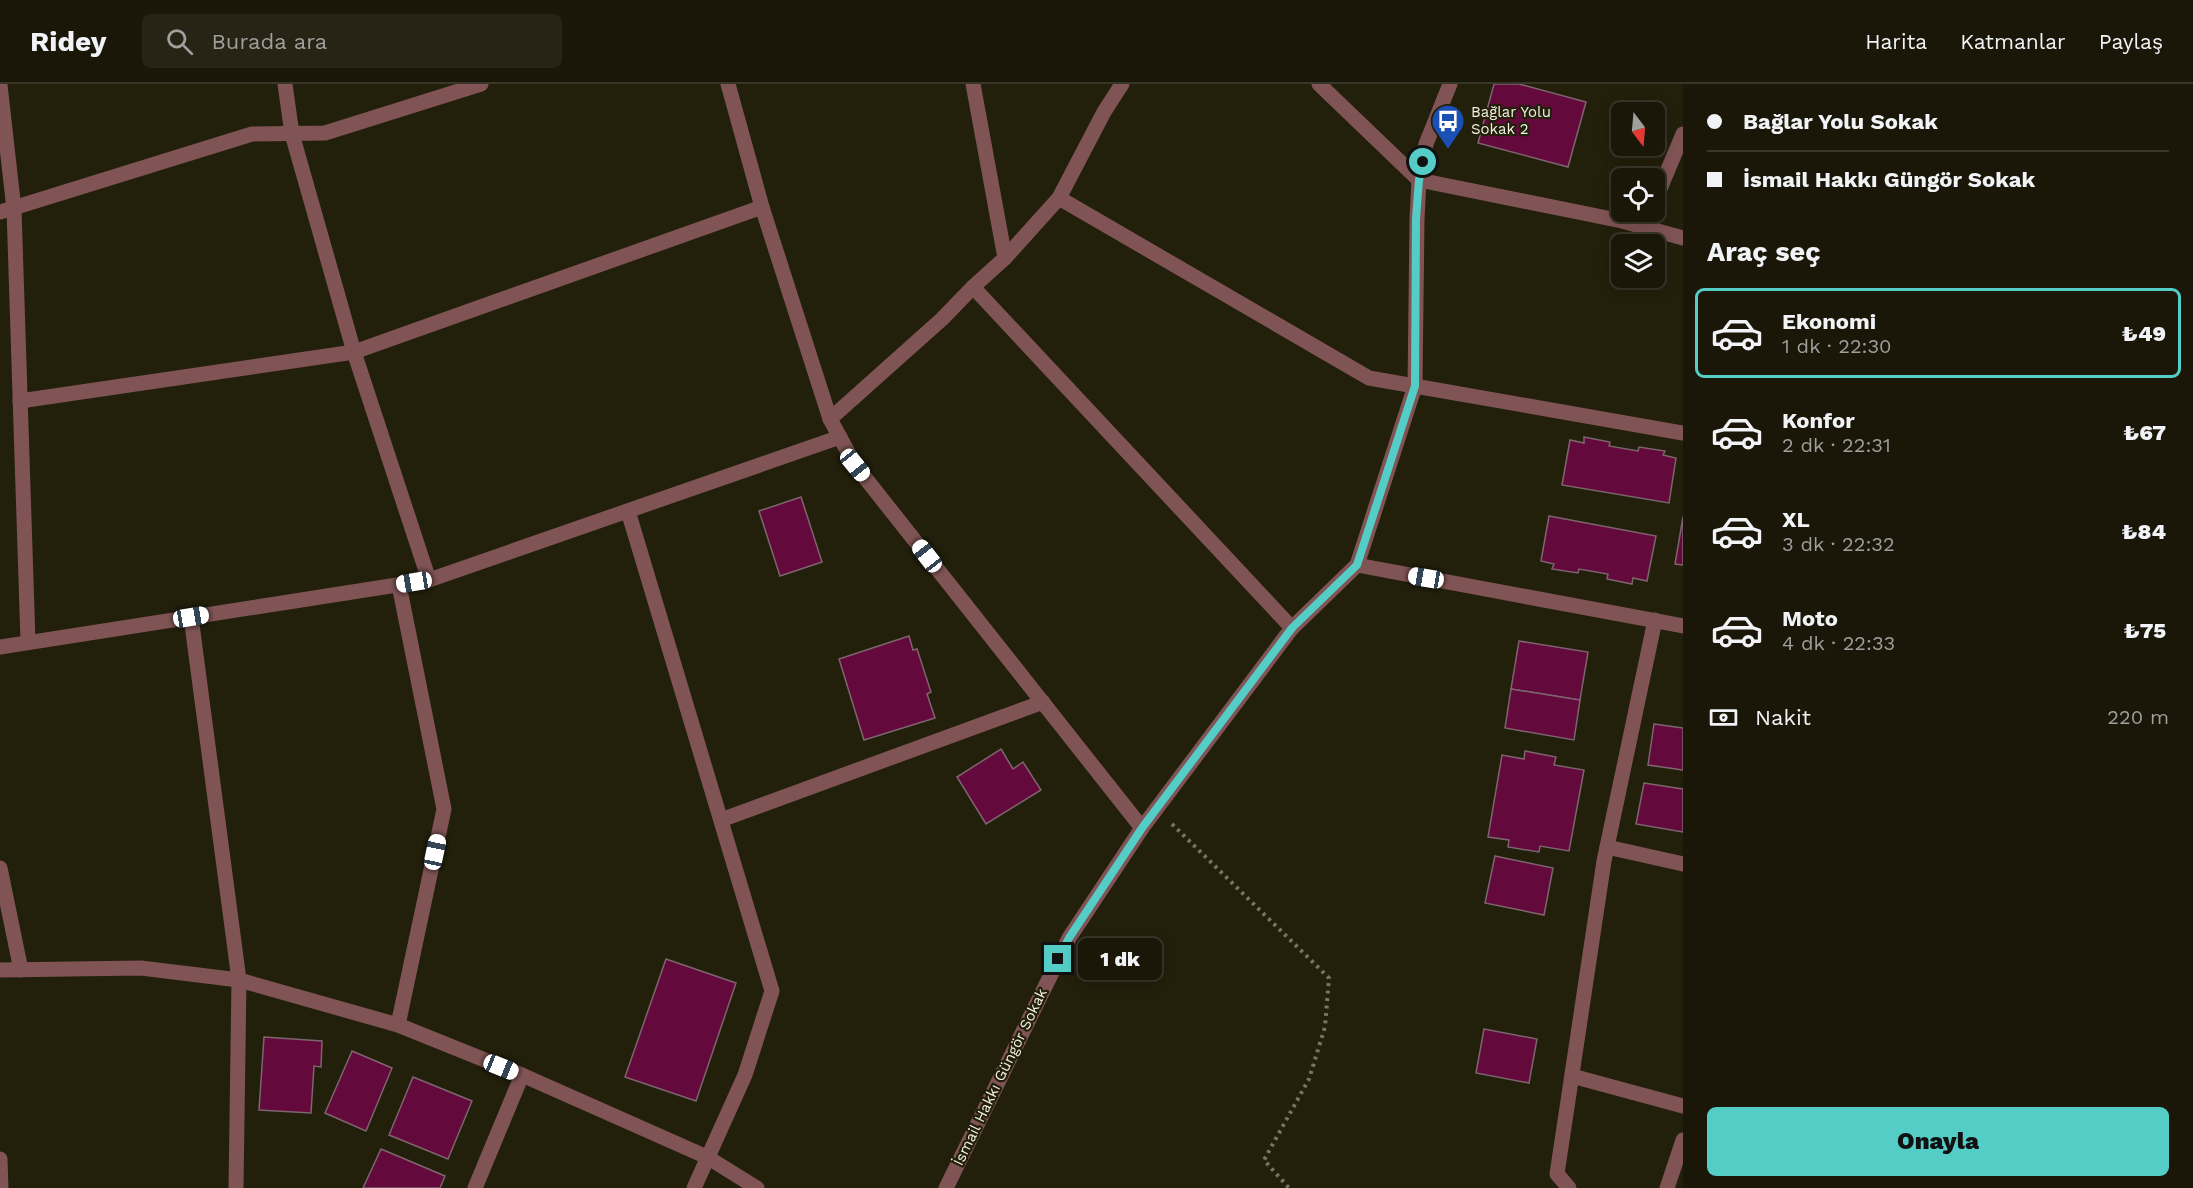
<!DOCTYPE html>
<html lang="tr">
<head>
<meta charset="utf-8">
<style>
  body { margin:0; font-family:"Work Sans",sans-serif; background:#272416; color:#f1f3f6; height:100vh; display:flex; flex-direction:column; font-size:22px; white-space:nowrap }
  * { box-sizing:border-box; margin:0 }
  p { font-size:20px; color:#9f9f9c }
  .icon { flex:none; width:33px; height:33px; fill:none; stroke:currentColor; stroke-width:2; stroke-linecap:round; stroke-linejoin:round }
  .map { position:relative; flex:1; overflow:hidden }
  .drawer { display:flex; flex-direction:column; background:#1a1708; width:510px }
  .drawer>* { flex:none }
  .banner { display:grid; align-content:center; height:132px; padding:0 24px; background:#1a1708 }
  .needle { width:39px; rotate:164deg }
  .fabs { position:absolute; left:1611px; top:18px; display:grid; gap:12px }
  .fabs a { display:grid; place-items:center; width:54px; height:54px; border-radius:9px; background:#1a1708; box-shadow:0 3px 15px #0003,0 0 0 2px #383629; font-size:30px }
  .end { position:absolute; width:27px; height:27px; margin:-14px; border:8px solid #54cdc7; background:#111; box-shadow:0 0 0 3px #111 }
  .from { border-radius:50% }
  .bubble { position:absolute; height:42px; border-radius:9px; background:#1a1708; box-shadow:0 3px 15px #0003,0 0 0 2px #383629; font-size:20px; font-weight:800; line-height:42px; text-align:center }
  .car { position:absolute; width:18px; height:36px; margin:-18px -9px; border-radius:8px; box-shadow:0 0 4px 2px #0007; background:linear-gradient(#fff 24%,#345 0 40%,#fff 0 76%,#345 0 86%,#fff 0) }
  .banner b { display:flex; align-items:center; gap:21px; height:57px; font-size:22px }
  .banner b+b { border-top:2px solid #383629 }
  .banner i { width:15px; height:15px; background:#f1f3f6 }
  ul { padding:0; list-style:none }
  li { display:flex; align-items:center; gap:18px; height:90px; margin:0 12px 9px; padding:0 12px; border:3px solid transparent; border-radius:9px }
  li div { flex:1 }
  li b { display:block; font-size:22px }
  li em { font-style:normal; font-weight:800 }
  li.selected { border-color:#54cdc7 }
  li>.icon { width:54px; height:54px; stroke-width:1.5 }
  h2 { padding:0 24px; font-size:27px; line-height:72px }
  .pay { display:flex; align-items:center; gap:15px; height:66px; padding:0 24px; font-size:22px }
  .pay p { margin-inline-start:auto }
  .primary-button { display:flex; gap:12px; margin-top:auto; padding:12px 24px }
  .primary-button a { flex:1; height:69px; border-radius:9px; background:#54cdc7; color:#111; font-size:24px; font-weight:800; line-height:69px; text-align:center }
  header { display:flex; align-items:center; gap:36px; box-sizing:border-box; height:84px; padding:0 30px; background:#1a1708; border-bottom:2px solid #383629 }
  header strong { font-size:28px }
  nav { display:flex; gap:33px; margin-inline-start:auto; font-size:21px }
  .search { width:420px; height:54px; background:#272416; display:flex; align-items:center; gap:15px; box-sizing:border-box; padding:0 21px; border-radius:9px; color:#9f9f9c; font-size:22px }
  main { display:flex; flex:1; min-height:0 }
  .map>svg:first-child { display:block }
</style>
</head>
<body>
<header>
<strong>Ridey</strong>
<div class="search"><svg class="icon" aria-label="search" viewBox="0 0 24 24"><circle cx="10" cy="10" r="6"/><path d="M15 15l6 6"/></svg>Burada ara</div>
<nav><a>Harita</a><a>Katmanlar</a><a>Paylaş</a></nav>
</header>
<main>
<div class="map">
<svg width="1683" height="1104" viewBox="0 0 1683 1104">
  <rect width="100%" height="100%" fill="#221f0b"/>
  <g fill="#64093c" stroke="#7d656e" stroke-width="1.5">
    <polygon points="1494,0 1519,0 1586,18 1568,83 1478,59"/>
    <polygon points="1584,353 1610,358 1609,362 1638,367 1639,363 1665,367 1663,371 1676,374 1669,419 1562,401 1570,356 1584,359"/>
    <polygon points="801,413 822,478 780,492 759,427"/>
    <polygon points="1549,432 1656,452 1647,497 1633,494 1632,500 1607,495 1608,490 1579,485 1578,489 1552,485 1554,480 1541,477"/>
    <polygon points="1683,433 1683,481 1675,480"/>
    <polygon points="909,552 913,566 917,565 931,608 927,610 935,634 864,656 839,575"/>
    <polygon points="1519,557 1588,568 1580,616 1511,605"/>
    <polygon points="1511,605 1580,616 1574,656 1505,644"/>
    <polygon points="1654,640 1683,644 1683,686 1648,681"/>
    <polygon points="1001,665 1013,685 1023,678 1041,706 986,740 957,693"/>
    <polygon points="1525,667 1556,673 1554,681 1584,686 1569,767 1540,762 1539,768 1508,763 1509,756 1488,753 1502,671 1524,675"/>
    <polygon points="1644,699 1683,705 1683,748 1636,740"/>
    <polygon points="1495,772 1553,784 1544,831 1485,819"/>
    <polygon points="666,875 736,899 696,1017 625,993"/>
    <polygon points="1484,945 1537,955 1529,999 1476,989"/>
    <polygon points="264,953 322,957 321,983 314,982 311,1029 259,1026"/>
    <polygon points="352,967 392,984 366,1047 325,1029"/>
    <polygon points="413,993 472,1017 448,1075 389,1051"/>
    <polygon points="381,1065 445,1092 440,1104 363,1104"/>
  </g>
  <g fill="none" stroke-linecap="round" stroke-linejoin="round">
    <polyline stroke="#787564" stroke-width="4" stroke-dasharray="3 4.5" stroke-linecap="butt" points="1172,740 1329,894 1325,943 1309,995 1264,1076 1289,1104"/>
    <g stroke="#805455" stroke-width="15">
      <polyline points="285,0 292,50 354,268 429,496"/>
      <polyline points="728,0 762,123 830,335 855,381 1142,744"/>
      <polyline points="973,0 1005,174"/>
      <polyline points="1319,0 1419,96 1622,137 1683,154"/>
      <polyline points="0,1 14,125 28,558"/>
      <polyline points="1059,114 1369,294 1683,349"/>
      <polyline points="1654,119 1683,50"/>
      <polyline points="0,128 252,50 325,49 481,0"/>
      <polyline points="973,203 1292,544"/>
      <polyline points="20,317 354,268 762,123"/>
      <polyline points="830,335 942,235 973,203 1005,174 1059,114 1104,28 1122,0"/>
      <polyline points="628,427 772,907 745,991 694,1104"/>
      <polyline points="1357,481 1683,542"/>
      <polyline points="191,533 239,896 236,1104"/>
      <polyline points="0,563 429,496 840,353"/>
      <polyline points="721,736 1043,618"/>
      <polyline points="1607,763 1683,780"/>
      <polyline points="0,784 21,886"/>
      <polyline points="0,886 141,884 239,896 398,941 522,991 707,1073 757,1104"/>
      <polyline points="398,941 444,725 399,501"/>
      <polyline points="1572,992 1683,1022"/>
      <polyline points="0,1075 1,1104"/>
      <polyline points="475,1104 522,991"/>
      <polyline points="946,1104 1069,854 1142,744 1292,544 1357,481 1415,302 1417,135 1419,96 1426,60 1450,0"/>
      <polyline points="1569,1104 1557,1090 1604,777 1655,536"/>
      <polyline points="1667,1104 1683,1056"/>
    </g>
  </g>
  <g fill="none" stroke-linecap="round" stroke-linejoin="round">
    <polyline stroke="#54cdc7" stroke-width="8" points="1058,875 1069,854 1142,744 1292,544 1357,481 1415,302 1416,135 1419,96 1423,78"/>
  </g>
  <defs>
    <g id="bus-pin" transform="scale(1.725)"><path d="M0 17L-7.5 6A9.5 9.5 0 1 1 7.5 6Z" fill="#1a4fb4" stroke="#221f0b"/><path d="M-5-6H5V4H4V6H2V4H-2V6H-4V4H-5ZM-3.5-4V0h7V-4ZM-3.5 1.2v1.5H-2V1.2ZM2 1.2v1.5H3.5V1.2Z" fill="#fff"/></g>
  </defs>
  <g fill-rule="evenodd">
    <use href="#bus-pin" x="1448" y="37"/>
  </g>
  <g text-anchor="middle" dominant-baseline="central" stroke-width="4.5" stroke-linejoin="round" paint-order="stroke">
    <g font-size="15" fill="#f2f0e3" stroke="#221f0b" text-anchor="start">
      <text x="1471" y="28">Bağlar Yolu<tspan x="1471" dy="17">Sokak 2</tspan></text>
    </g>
    <g font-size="15" fill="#f2f0e3" stroke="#221f0b">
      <text transform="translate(1000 993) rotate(-64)">İsmail Hakkı Güngör Sokak</text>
    </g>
  </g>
</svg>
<div class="fabs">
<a><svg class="needle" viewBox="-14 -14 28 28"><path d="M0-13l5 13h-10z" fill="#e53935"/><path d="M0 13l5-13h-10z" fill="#9f9f9c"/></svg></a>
<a><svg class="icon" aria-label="locate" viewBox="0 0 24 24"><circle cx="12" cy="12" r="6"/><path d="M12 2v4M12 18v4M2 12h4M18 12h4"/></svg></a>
<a><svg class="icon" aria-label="layers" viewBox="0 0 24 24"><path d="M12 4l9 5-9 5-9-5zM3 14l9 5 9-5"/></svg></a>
</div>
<i class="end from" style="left:1423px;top:78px"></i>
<i class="end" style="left:1058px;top:875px"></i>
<div class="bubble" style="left:1078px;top:854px;width:84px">1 dk</div>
<i class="car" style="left:855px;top:381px;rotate:141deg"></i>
<i class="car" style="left:927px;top:472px;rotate:322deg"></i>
<i class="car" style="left:1426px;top:494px;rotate:280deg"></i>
<i class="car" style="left:414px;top:498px;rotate:261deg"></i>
<i class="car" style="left:191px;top:533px;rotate:81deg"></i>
<i class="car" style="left:435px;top:768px;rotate:12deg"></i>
<i class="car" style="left:501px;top:983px;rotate:112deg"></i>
</div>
<section class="drawer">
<div class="banner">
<b><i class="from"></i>Bağlar Yolu Sokak</b>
<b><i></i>İsmail Hakkı Güngör Sokak</b>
</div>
<h2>Araç seç</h2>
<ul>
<li class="selected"><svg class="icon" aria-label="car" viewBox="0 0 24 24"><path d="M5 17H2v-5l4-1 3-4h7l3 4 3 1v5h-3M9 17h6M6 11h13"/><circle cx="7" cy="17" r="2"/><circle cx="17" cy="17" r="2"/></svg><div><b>Ekonomi</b><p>1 dk · 22:30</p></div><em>₺49</em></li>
<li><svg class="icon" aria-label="car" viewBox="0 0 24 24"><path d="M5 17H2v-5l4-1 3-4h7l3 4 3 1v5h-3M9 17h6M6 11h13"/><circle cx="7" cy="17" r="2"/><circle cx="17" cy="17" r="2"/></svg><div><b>Konfor</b><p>2 dk · 22:31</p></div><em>₺67</em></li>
<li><svg class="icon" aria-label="car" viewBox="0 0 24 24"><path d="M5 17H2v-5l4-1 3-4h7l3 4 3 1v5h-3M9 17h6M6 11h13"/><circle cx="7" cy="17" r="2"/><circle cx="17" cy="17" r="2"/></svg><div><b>XL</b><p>3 dk · 22:32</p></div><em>₺84</em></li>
<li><svg class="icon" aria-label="car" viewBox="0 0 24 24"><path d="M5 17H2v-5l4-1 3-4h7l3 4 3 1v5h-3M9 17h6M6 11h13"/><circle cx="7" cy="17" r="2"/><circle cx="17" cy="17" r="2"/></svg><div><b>Moto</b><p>4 dk · 22:33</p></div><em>₺75</em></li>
</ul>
<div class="pay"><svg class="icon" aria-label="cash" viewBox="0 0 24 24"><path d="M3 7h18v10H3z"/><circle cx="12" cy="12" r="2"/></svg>Nakit<p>220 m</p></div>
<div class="primary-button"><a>Onayla</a></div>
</section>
</main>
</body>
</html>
